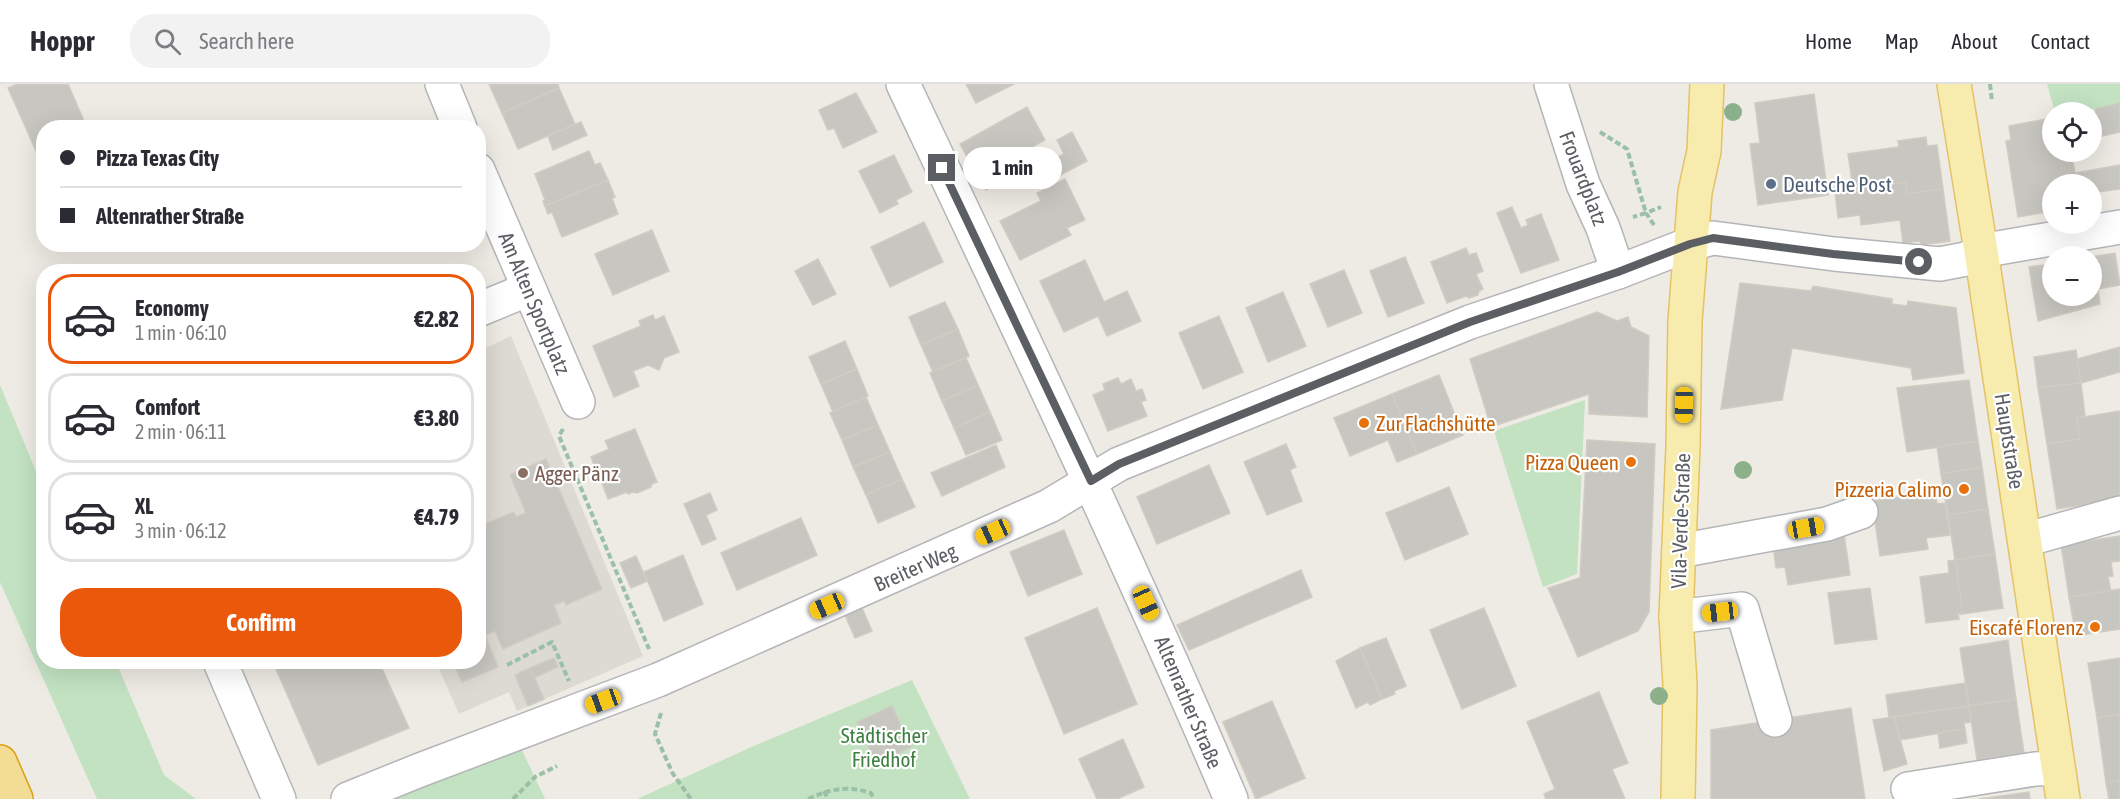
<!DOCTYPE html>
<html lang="en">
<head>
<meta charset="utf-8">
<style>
  body { margin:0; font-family:"Asap Condensed",sans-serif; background:#f2f2f3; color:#2b2b33; height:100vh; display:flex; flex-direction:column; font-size:22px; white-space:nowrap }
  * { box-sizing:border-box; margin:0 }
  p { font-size:20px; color:#7c7c81 }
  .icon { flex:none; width:33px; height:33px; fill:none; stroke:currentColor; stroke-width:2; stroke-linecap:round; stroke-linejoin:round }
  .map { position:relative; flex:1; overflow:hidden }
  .panel { position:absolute; left:36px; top:180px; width:450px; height:405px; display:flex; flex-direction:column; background:#fff; border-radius:24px; box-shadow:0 6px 24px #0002 }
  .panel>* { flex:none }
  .top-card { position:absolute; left:36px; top:36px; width:450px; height:132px; border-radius:24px; box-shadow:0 6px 24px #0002; display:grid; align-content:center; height:132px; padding:0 24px; background:#fff }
  .buttons { position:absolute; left:2042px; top:18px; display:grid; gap:12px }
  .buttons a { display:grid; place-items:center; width:60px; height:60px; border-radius:50%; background:#fff; box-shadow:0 6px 24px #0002; font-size:30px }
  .end { position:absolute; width:27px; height:27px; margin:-14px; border:8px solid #5b5e63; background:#fff; box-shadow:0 0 0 3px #fff }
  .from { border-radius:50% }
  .bubble { position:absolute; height:42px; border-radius:21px; background:#fff; box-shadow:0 6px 24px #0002; font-size:20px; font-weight:700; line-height:42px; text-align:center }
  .car { position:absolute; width:18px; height:36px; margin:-18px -9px; border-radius:8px; box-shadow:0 0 4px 2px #0007; background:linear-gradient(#f5c518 24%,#345 0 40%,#f5c518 0 76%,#345 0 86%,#f5c518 0) }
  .top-card b { display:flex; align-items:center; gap:21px; height:57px; font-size:22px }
  .top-card b+b { border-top:2px solid #e1e1e2 }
  .top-card i { width:15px; height:15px; background:#2b2b33 }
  ul { padding:10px 0 0; list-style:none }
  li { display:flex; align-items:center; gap:18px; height:90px; margin:0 12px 9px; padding:0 12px; border:3px solid #e1e1e2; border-radius:24px }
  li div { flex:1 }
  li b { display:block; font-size:22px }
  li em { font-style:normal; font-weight:700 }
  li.selected { border-color:#ea580c }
  li>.icon { width:54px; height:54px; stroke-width:1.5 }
  .primary-button { display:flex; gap:12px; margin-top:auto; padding:12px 24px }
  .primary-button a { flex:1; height:69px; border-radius:24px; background:#ea580c; color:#fff; font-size:24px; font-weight:700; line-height:69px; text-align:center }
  header { display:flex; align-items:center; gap:36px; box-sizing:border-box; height:84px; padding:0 30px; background:#fff; border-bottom:2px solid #e1e1e2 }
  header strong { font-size:28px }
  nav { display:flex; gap:33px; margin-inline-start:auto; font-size:21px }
  .search { width:420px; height:54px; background:#f2f2f3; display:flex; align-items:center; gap:15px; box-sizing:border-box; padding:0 21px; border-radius:24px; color:#7c7c81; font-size:22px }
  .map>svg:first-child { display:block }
</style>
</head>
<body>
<header>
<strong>Hoppr</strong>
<div class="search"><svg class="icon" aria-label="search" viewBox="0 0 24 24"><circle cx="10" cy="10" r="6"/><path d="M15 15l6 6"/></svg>Search here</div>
<nav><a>Home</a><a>Map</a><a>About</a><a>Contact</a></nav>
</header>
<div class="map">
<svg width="2120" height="715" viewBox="0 0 2120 715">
  <rect width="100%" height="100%" fill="#edebe3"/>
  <polygon fill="#dcdad2" points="511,252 643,572 517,627 509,608 459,630 436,578 478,578 479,267"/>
  <g fill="#c2e2c2">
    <polygon points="2047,0 2120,0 2120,19 2079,28 2055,28"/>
    <polygon points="0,301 43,404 44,578 116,578 164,691 196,715 97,715 0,498"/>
    <polygon points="1585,316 1577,490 1543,503 1494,347"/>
    <polygon points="912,596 970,715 637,715 756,661"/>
    <polygon points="519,660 545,715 383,715"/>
  </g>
  <g fill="#c8c6c0" stroke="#d1ccc2" stroke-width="1.5">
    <polygon points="17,0 68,0 87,44 44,44 44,85 8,4"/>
    <polygon points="489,0 558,0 559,4 502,29"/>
    <polygon points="966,0 1014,0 976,19"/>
    <polygon points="559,4 575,40 518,65 502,29"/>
    <polygon points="856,9 877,48 843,64 834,44 828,46 819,26"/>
    <polygon points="1814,10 1828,111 1758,121 1750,60 1760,59 1755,19"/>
    <polygon points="2120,19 2120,48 2102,52 2095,25"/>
    <polygon points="1027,23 1045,56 1032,63 1039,76 986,106 960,60"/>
    <polygon points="2052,34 2052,68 2071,68 2075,89 2120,81 2120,105 2091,109 2091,100 2052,100 2052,127 2018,133 2006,57 2011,56 2009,42"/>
    <polygon points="581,38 587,51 553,66 548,52"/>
    <polygon points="1072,48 1087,77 1036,104 1028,88 1064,70 1057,56"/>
    <polygon points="1926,53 1927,62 1937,61 1943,105 1907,110 1905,98 1853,105 1848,70 1899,63 1898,57"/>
    <polygon points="589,67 595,81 600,79 608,96 545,122 543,117 545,116 535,90"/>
    <polygon points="894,71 912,108 896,116 898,120 880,129 859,87"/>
    <polygon points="1065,95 1085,136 1067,144 1071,151 1020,176 1000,137 1041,117 1037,109"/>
    <polygon points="608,96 615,113 612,114 618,130 562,153 552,128 548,130 545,122"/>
    <polygon points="1905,98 1907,110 1943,105 1950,157 1921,161 1920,157 1903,159 1900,136 1861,141 1860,131 1838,134 1835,108"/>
    <polygon points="1512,123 1521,144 1528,141 1526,136 1541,130 1559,176 1521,189 1497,129"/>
    <polygon points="924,138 943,178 890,203 871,163"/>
    <polygon points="652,146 669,187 613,211 595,170"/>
    <polygon points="1466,164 1469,171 1476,169 1483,187 1476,190 1483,205 1479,207 1478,211 1469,214 1466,212 1447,219 1431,178"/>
    <polygon points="2115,169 2120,201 2098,205 2100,220 2038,237 2029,183 2052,180 2052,212 2091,212 2091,173"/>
    <polygon points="1405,173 1424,219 1388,233 1370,187"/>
    <polygon points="818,175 836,210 813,221 795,187"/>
    <polygon points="1085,176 1104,218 1127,207 1141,237 1107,252 1098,232 1064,248 1040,197"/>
    <polygon points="1344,186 1362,229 1328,243 1310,200"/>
    <polygon points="1740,199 1811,207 1813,202 1892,215 1892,220 1907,222 1908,217 1956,224 1964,289 1913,296 1911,284 1792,264 1782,316 1721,325"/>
    <polygon points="1283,208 1306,262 1268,278 1246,224"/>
    <polygon points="945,218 958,245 921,261 909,233"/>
    <polygon points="1597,228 1617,237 1628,233 1631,243 1649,252 1647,333 1589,330 1589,310 1491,343 1470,275"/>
    <polygon points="653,231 655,236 664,232 679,268 664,274 659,286 648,281 633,287 639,302 614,313 593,262 641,242 639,237"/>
    <polygon points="1219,232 1243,288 1203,305 1179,249"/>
    <polygon points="958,245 969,272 933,288 921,261"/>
    <polygon points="845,257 857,285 821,300 809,273"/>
    <polygon points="2120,263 2120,288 2081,299 2077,275"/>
    <polygon points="2076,266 2081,299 2038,304 2034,273"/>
    <polygon points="966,274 978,301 942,317 930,289"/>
    <polygon points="857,285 868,312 833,328 821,300"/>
    <polygon points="1439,291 1463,351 1417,370 1392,310"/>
    <polygon points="1118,294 1121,300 1131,295 1136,307 1142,305 1146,316 1141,318 1147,332 1108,347 1093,311 1105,306 1103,300"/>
    <polygon points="1969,296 1978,357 1907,368 1897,304"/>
    <polygon points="2081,299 2085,332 2077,334 2080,355 2047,360 2038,304"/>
    <polygon points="978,301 990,328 954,344 942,317"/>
    <polygon points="1392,310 1417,370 1397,378 1388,356 1350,372 1334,334"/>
    <polygon points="866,313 878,341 842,356 830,329"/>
    <polygon points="2120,327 2120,415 2057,425 2047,360 2080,355 2077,334"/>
    <polygon points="990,328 1002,356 966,371 954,344"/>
    <polygon points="878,341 890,368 853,383 842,356"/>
    <polygon points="635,345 657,398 652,400 651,403 637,409 633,408 628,410 627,408 608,415 602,399 603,396 599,387 596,386 591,373 609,365 605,357"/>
    <polygon points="1587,356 1655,360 1649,528 1638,547 1578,573 1548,504 1580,494"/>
    <polygon points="1978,357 1982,383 1941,390 1937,363"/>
    <polygon points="1286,360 1296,383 1290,386 1302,417 1267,431 1244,378"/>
    <polygon points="996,361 1005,383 942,412 931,389"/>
    <polygon points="890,368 902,395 866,411 853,383"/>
    <polygon points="546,375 602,505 566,521 564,517 554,521 561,539 503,565 495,547 485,551 498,583 462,598 453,578 478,578 478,443 514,428 516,433 526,429 510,391"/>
    <polygon points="1209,381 1230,429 1157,460 1137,413"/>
    <polygon points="1982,383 1988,425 1948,431 1941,390"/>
    <polygon points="902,395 915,423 878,439 866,411"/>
    <polygon points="1449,403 1468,450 1405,476 1386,429"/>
    <polygon points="1935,407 1937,420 1945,419 1950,451 1926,454 1928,465 1880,472 1872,417"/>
    <polygon points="710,409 717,426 706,431 716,455 702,461 684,420"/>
    <polygon points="1988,425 1995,470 1955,476 1948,431"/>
    <polygon points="801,434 817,471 737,506 721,469"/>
    <polygon points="1064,446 1082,490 1028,512 1010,468"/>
    <polygon points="1844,450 1850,491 1788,501 1785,483 1776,484 1773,461"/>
    <polygon points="2120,452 2120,477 2111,478 2113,492 2108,493 2111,507 2069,513 2061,461"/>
    <polygon points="1995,470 2003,524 1963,530 1955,476"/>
    <polygon points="683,471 703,520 664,537 644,488"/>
    <polygon points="636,472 647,497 631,504 620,479"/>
    <polygon points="1955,476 1963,530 1958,530 1959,535 1926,539 1920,493 1949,489 1948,477"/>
    <polygon points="1301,486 1312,513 1189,566 1177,541"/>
    <polygon points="1870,504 1877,555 1835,560 1828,509"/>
    <polygon points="2120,505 2120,545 2076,552 2069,513"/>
    <polygon points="862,524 872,547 855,554 845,531"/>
    <polygon points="1097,524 1137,620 1064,650 1025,554"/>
    <polygon points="1484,524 1516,602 1462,625 1430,546"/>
    <polygon points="1386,554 1406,602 1394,607 1395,610 1382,615 1360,564"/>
    <polygon points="2008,556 2016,615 1969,622 1960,564"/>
    <polygon points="1360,564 1382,615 1370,621 1368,618 1356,624 1336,577"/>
    <polygon points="554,574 558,583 534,594 530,584"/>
    <polygon points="2120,574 2120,630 2097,634 2088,579"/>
    <polygon points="273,578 379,578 409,644 318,681"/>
    <polygon points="530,584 544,615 528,622 515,591"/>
    <polygon points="1965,599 1969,622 1889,633 1886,611"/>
    <polygon points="1599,608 1628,679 1612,685 1625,715 1546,715 1544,710 1555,705 1527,638"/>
    <polygon points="2016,615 2024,669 1977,676 1969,622"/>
    <polygon points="1272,617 1305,694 1256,715 1223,638"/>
    <polygon points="892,622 911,663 876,680 857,638"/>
    <polygon points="1969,622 1971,638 1964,639 1965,645 1900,656 1894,633"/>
    <polygon points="1851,624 1865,715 1711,715 1711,646"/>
    <polygon points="2120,630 2120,696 2106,699 2097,634"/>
    <polygon points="1894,633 1907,680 1884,687 1873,636"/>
    <polygon points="1965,645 1967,659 1940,664 1938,649"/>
    <polygon points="1123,655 1144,703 1117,715 1097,715 1079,675"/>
    <polygon points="2120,696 2120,715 2109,715 2106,699"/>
    <polygon points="2029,708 2030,715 1979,715"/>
  </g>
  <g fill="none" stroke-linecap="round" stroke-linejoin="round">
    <g stroke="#b4b5b9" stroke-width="36">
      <g id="minor">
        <polyline points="442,0 460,44"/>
        <path d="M903,0C1015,237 1128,474 1231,715"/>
        <polyline points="1551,0 1583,100 1603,144 1618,188"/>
        <polyline points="478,86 578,318"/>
        <polyline points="478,226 529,205"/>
        <polyline points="2025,456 2120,429"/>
        <polyline points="1679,467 1827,440 1861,428"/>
        <polyline points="1676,533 1742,525 1775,636"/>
        <polyline points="220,578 279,715"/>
        <polyline points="1908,705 2035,685 2057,684"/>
        <polyline points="348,715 420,686 658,596 1049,422 1119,380 1470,238 1618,188 1690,160 1713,154 1834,170 1940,180 1966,175 1981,167 2120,143"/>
      </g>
    </g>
    <g stroke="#e4c265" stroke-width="36">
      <g id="major">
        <polyline points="1954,0 1981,167 2063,715"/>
        <polyline points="1678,715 1680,601 1676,533 1683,363 1685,237 1695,108 1704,67 1707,0"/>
      </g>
    </g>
    <g stroke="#dba015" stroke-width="36">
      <polyline id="highway" points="0,678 16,715"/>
    </g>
    <g stroke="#9ac0a6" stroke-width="4" stroke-dasharray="6 3" stroke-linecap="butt">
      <polyline points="1990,0 1992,17"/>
      <polyline points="1600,48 1627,65 1646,129 1633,133"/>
      <polyline points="1654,141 1646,129 1661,123"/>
      <polyline points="563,345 559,352 649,565"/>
      <polyline points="507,581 552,558 569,597"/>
      <polyline points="661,629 655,650 673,690 691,715"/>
      <polyline points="824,707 828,715"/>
      <polyline points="513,715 535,693 557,682"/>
      <path d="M808,715C830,705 847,701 871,709L874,715"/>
    </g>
    <use href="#minor" stroke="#fff" stroke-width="33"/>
    <use href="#major" stroke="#f7ecae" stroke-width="33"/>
    <use href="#highway" stroke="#f3dc94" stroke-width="33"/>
  </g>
  <g fill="#8cb08a">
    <circle cx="1733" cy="28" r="9"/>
    <circle cx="1743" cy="386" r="9"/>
    <circle cx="1659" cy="612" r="9"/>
  </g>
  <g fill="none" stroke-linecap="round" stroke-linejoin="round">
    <polyline stroke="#5b5e63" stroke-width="8" points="942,84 1091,397 1119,380 1470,238 1618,188 1690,160 1713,154 1833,170 1919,178"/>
  </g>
  <circle fill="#5c6f8a" stroke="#fff" stroke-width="2" cx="1771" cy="100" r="6"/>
  <g fill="#e8710a" stroke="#fff" stroke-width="2">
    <circle cx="1364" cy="339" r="6"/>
    <circle cx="1631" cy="378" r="6"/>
    <circle cx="1964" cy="405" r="6"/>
    <circle cx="2095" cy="543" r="6"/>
  </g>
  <circle fill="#8d6e63" stroke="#fff" stroke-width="2" cx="523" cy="389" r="6"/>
  <g text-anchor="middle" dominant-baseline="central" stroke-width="4.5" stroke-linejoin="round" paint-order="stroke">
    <g font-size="21" fill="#5b5e63" stroke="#fff">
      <text transform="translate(1584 94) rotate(69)">Frouardplatz</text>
      <text transform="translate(535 219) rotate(67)">Am Alten Sportplatz</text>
      <text transform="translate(2010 357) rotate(81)">Hauptstraße</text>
      <text transform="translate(1680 437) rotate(-88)">Vila-Verde-Straße</text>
      <text transform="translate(915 483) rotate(-24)">Breiter Weg</text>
      <text transform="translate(1189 618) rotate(67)">Altenrather Straße</text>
    </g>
    <g font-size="21" fill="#4e5e75" stroke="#fff" text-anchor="start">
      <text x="1783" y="100">Deutsche Post</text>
    </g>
    <g font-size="21" fill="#c56008" stroke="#fff" text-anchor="end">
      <text x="1376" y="339" text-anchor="start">Zur Flachshütte</text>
      <text x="1619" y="378">Pizza Queen</text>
      <text x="1952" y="405">Pizzeria Calimo</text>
      <text x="2083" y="543">Eiscafé Florenz</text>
    </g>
    <g font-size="21" fill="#785e54" stroke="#fff" text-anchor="start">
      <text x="535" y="389">Agger Pänz</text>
    </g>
    <g font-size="21" fill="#3d8041" stroke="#fff">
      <text x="884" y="651">Städtischer<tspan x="884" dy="24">Friedhof</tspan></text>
    </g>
  </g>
</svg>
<div class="buttons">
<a><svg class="icon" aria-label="locate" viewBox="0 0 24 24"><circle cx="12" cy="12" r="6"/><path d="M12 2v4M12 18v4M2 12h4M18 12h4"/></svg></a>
<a>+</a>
<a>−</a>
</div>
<i class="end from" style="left:1919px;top:178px"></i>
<i class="end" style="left:942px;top:84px"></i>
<div class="bubble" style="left:963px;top:63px;width:99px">1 min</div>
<i class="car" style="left:1684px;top:321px;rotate:181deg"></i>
<i class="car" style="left:1806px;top:444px;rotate:80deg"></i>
<i class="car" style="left:993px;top:448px;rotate:246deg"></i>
<i class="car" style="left:1146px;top:519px;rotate:156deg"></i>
<i class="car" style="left:827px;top:522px;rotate:246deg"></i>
<i class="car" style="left:1720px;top:528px;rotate:263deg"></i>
<i class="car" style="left:603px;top:617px;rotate:250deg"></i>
<div class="top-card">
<b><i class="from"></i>Pizza Texas City</b>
<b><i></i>Altenrather Straße</b>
</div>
<section class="panel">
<ul>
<li class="selected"><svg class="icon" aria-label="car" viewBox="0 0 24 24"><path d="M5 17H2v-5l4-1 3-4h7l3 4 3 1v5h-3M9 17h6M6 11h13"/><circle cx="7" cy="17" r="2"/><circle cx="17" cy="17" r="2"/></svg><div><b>Economy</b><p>1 min · 06:10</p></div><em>€2.82</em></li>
<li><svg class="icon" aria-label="car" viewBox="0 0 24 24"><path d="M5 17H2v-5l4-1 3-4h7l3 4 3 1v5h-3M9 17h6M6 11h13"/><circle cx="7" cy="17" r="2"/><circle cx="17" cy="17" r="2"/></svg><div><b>Comfort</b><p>2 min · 06:11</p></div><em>€3.80</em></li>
<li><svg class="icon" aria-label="car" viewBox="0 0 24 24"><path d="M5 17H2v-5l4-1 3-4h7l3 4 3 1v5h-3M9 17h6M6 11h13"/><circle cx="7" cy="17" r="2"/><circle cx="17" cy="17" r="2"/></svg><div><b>XL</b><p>3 min · 06:12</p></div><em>€4.79</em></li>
</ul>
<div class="primary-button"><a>Confirm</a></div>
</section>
</div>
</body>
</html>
